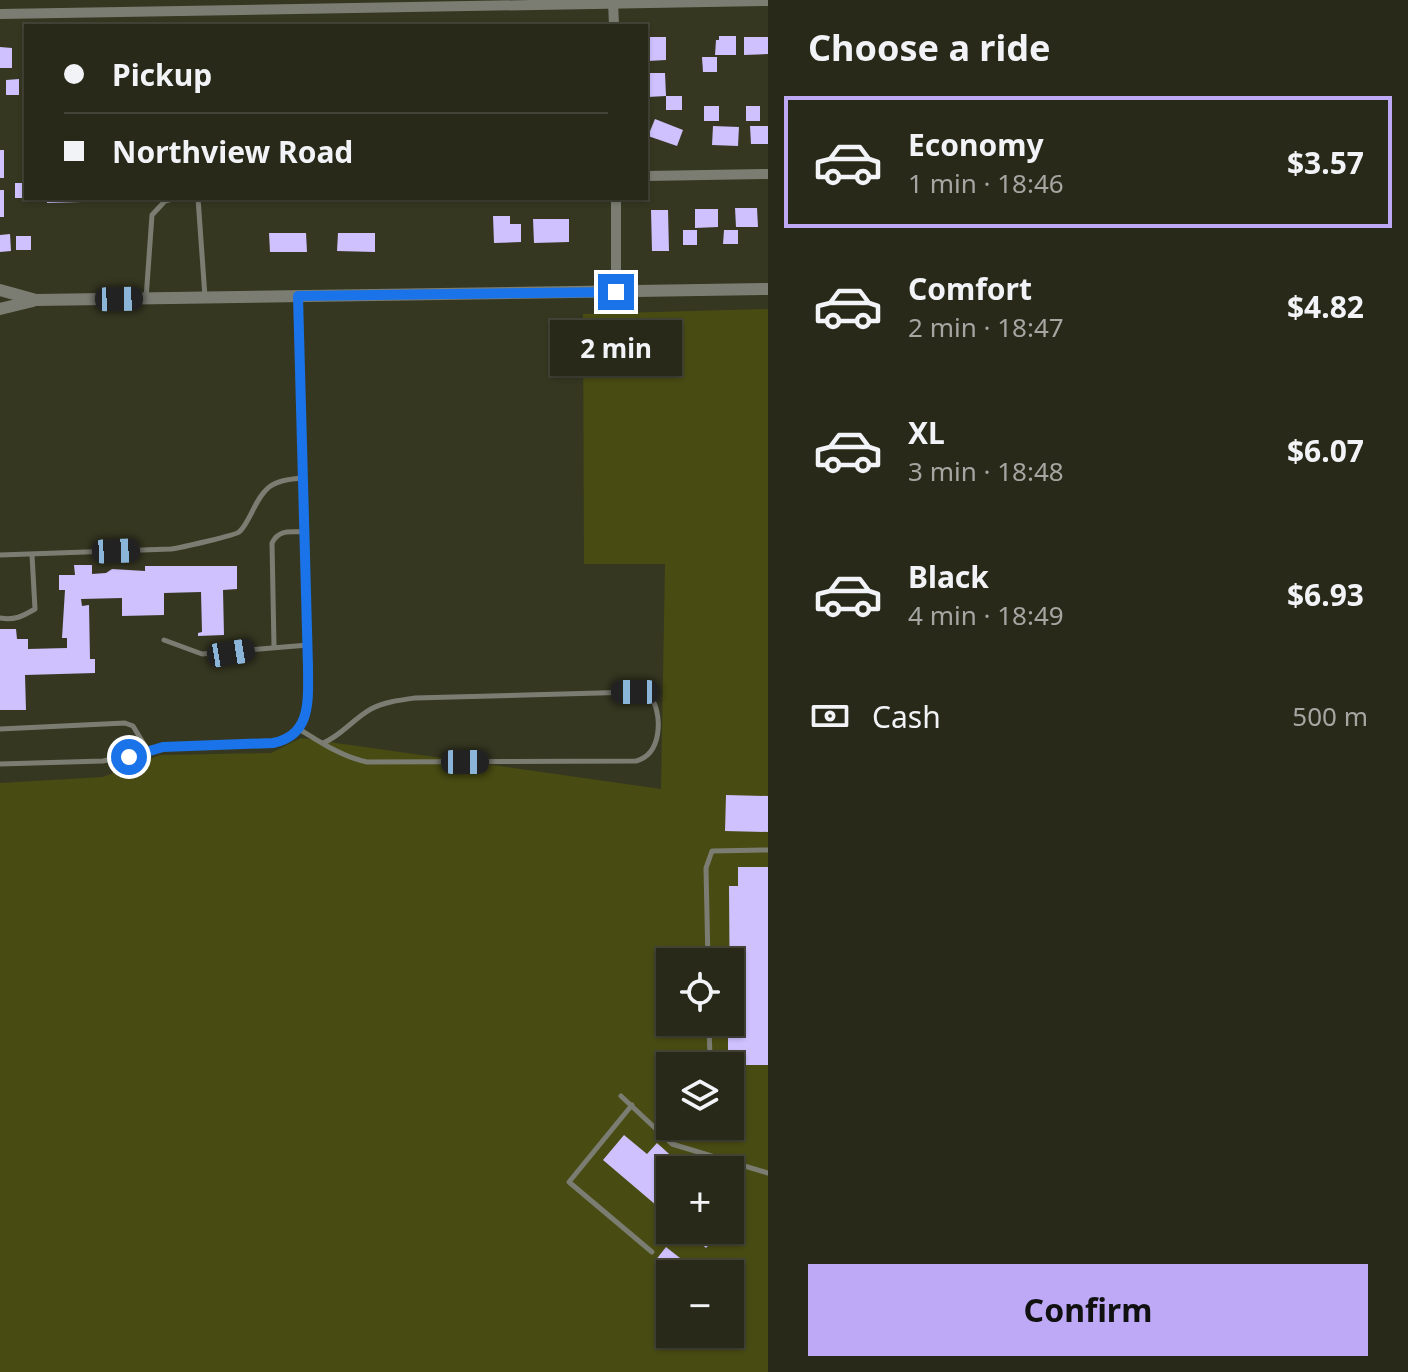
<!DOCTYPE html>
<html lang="en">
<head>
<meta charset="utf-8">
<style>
  body { margin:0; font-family:"Noto Sans",sans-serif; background:#303122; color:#f1f3f6; height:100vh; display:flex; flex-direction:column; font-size:30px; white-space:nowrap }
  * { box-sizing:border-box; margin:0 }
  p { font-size:26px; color:#a5a6a2 }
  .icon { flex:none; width:44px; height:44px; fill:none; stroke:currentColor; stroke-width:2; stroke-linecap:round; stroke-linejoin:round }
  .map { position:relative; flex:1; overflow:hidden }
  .panel { display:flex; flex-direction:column; background:#282919; width:640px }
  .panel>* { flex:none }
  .hud { position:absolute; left:24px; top:24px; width:624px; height:176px; border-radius:0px; box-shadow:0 2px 6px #0004,0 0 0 2px #444538; display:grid; align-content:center; height:176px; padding:0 40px; background:#282919 }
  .buttons { position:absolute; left:656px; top:948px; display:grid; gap:16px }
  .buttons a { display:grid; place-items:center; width:88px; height:88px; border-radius:0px; background:#282919; box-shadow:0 2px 6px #0004,0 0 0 2px #444538; font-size:40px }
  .end { position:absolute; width:36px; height:36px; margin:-18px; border:10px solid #1a73e8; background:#fff; box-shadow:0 0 0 4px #fff }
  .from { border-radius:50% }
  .bubble { position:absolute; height:56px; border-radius:0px; background:#282919; box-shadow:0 2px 6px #0004,0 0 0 2px #444538; font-size:26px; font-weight:700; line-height:56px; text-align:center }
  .car { position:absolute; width:24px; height:48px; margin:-24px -12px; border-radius:10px; box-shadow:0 0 6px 2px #0007; background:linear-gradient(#222 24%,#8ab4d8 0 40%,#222 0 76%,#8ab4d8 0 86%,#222 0) }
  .hud b { display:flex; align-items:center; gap:28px; height:76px; font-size:30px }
  .hud b+b { border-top:2px solid #444538 }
  .hud i { width:20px; height:20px; background:#f1f3f6 }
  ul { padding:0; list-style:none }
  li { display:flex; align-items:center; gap:24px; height:132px; margin:0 16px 12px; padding:0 24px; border:4px solid transparent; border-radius:0px }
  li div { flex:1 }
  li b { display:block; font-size:30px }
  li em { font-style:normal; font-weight:700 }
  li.on { border-color:#bda9f5 }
  li>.icon { width:72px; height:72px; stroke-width:1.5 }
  h2 { padding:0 40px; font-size:36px; line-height:96px }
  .pay { display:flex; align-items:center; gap:20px; height:88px; padding:0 40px; font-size:30px }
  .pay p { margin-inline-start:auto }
  .primary-button { display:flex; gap:16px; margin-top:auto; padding:16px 40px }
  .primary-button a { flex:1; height:92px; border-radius:0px; background:#bda9f5; color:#111; font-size:32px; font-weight:700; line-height:92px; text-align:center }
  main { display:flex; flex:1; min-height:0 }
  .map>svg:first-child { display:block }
</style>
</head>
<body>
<main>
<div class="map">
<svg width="768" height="1372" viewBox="0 0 768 1372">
  <rect width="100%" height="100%" fill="#363721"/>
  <path fill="#484b12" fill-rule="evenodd" d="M768,309V1372H0V783L103,777L160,755L271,753L301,738L661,789L665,564H584L583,314ZM670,962H730V1022H670ZM670,1066H730V1126H670ZM670,1170H730V1230H670ZM670,1274H730V1334H670Z"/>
  <g fill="#cfc0fe">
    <polygon points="719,36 736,36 736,55 715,55 716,40 719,40"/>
    <polygon points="647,37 666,37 666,60 648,61"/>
    <polygon points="744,37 768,37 768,54 744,55"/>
    <polygon points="0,47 12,48 12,68 0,68"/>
    <polygon points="702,57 717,57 717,72 703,72"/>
    <polygon points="648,73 665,73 666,96 648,97"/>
    <polygon points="19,79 19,95 6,95 6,80"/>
    <rect x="666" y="96" width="16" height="14"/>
    <rect x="704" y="106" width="15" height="15"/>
    <rect x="746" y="106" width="14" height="15"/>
    <polygon points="655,119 683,130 677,146 648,136"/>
    <polygon points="713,126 739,127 738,146 712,145"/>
    <polygon points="750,126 768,126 768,144 751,144"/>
    <rect x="0" y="150" width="4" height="28"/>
    <rect x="15" y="183" width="11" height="15"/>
    <rect x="0" y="190" width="4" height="27"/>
    <polygon points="47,198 81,198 82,202 47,203"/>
    <polygon points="735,208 757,208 758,227 736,227"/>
    <polygon points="695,209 718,209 718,227 695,228"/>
    <polygon points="651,210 668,210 669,251 652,251"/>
    <polygon points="493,216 510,216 510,224 521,224 521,242 494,243"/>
    <polygon points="533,219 569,219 569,242 534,243"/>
    <rect x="683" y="230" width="14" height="15"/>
    <polygon points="724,230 738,230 738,244 723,244"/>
    <polygon points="269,233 306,233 307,252 270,252"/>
    <polygon points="338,233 375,233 375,252 337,251"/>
    <polygon points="10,234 11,251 0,252 0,235"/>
    <rect x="16" y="236" width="15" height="14"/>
    <polygon points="74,565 92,565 92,574 106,573 112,569 145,571 145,566 237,566 237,589 223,590 224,635 198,636 198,633 202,632 201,592 164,593 164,615 122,616 122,598 81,599 82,606 89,605 90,659 95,659 95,673 25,675 26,710 0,710 0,629 16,629 17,639 28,639 28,649 67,648 67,638 62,638 65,590 59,590 59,575 75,575"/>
    <polygon points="726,795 768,796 768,832 725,831"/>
    <polygon points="738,867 768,867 768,1065 728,1065 728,1022 730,1022 729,886 738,886"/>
    <polygon points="624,1135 647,1154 657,1143 678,1162 685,1155 703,1170 670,1170 670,1217 603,1160"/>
    <polygon points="730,1198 741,1208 730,1221"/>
    <polygon points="685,1230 722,1230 706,1248"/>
    <polygon points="666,1247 680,1258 670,1272 655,1261"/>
  </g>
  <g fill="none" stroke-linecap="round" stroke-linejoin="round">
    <g stroke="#7c7d72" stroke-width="5">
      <polyline points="198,198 205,297"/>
      <polyline points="146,299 152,215 165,201 177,198"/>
      <path d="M0,555L171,549C180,548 236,535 239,532C244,528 247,521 250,516C264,487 270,480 303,478"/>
      <path d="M0,618C14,621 23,616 35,609L32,555"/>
      <polyline points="164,640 202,654 308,645"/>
      <path d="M274,646L272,543C279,529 290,532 304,532"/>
      <polyline points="0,729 125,723 133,726 148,751"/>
      <path d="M299,729C320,742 342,757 367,762L636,761C662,754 662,718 652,698L635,692L415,698C400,700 384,702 371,709C353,719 341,736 323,743"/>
      <path d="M0,764L103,761L163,747L273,743C304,737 306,717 308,690L298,297"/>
      <polyline points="708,962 706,868 712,851 768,850"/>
      <polyline points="709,1022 710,1059"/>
      <polyline points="621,1096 672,1144 768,1173"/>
      <polyline points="632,1105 569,1182 652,1252"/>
    </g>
    <g stroke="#7c7d72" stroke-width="10">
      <polyline points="613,0 614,26"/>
      <polyline points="0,14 768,1"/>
      <polyline points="646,176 768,174"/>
      <polyline points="616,198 616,292"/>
    </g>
    <g stroke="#7c7d72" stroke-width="12">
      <polyline points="0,290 36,300 768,289"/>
      <polyline points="0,309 33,301"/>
    </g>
  </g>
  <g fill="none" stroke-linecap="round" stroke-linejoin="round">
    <path stroke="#1a73e8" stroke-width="10" d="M129,757L163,747L273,743C312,735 308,700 308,667L298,296L616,292"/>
  </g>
</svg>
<div class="buttons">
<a><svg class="icon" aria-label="locate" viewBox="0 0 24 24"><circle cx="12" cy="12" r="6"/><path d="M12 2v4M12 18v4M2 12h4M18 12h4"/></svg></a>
<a><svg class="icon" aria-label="layers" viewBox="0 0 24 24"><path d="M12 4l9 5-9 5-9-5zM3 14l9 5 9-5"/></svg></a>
<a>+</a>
<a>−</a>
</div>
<i class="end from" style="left:129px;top:757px"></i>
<i class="end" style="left:616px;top:292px"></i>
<div class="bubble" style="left:550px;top:320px;width:132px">2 min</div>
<i class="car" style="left:119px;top:299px;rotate:89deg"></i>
<i class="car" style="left:116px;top:551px;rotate:88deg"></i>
<i class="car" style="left:231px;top:653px;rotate:81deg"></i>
<i class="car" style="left:635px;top:692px;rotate:270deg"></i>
<i class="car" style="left:465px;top:762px;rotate:90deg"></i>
<div class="hud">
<b><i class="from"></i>Pickup</b>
<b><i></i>Northview Road</b>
</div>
</div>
<section class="panel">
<h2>Choose a ride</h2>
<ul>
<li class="on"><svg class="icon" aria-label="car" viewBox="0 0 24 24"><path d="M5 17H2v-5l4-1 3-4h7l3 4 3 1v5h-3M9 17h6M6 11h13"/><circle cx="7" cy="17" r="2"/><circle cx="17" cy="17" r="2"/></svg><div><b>Economy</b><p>1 min · 18:46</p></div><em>$3.57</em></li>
<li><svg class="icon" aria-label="car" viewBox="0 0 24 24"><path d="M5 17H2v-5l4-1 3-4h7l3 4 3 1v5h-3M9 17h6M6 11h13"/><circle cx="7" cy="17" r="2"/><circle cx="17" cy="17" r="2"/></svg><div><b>Comfort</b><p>2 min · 18:47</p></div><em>$4.82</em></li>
<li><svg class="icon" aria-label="car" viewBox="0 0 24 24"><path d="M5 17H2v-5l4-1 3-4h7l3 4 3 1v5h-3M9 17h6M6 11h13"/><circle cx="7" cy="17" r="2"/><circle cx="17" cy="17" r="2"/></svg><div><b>XL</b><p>3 min · 18:48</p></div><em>$6.07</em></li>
<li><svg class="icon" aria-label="car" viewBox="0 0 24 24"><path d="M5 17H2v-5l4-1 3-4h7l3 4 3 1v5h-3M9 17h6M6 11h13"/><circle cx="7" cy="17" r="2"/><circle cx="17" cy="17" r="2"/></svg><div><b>Black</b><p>4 min · 18:49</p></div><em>$6.93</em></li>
</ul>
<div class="pay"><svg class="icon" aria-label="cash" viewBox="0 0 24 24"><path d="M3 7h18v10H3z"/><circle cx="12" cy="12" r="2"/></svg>Cash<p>500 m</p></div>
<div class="primary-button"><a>Confirm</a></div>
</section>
</main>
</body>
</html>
